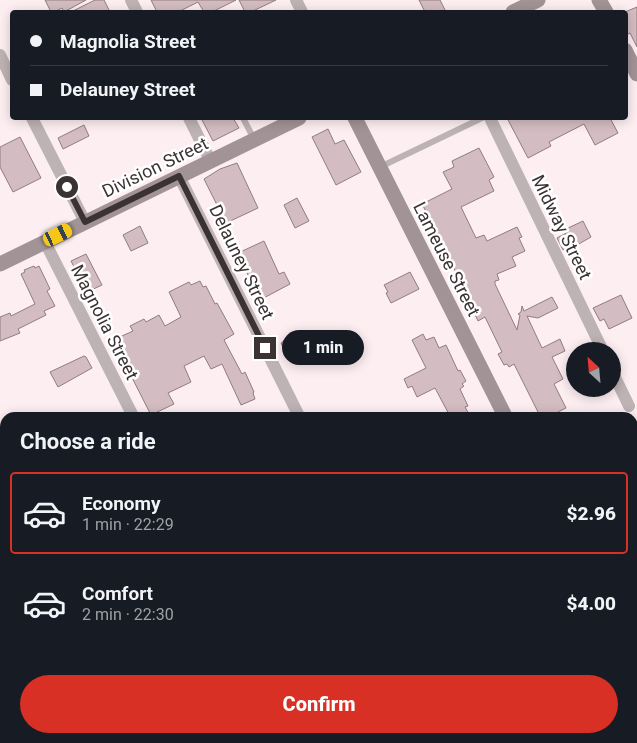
<!DOCTYPE html>
<html lang="en">
<head>
<meta charset="utf-8">
<style>
  body { margin:0; font-family:Roboto,sans-serif; background:#20242c; color:#f1f3f6; height:100vh; display:flex; flex-direction:column; font-size:19px; white-space:nowrap }
  * { box-sizing:border-box; margin:0 }
  p { font-size:16px; color:#9ea1a6 }
  .icon { flex:none; width:28px; height:28px; fill:none; stroke:currentColor; stroke-width:2; stroke-linecap:round; stroke-linejoin:round }
  .map { position:relative; flex:1; overflow:hidden }
  .side { position:absolute; left:0px; top:412px; width:638px; height:331px; display:flex; flex-direction:column; background:#171b24; border-radius:15px 15px 0 0; box-shadow:0 2px 12px #0003 }
  .side>* { flex:none }
  .banner { position:absolute; left:10px; top:10px; width:618px; height:110px; border-radius:5px; box-shadow:0 2px 12px #0003; display:grid; align-content:center; height:110px; padding:0 20px; background:#171b24 }
  .needle { width:32px; rotate:334deg }
  .tools { position:absolute; left:566px; top:342px; display:grid; gap:10px }
  .tools a { display:grid; place-items:center; width:55px; height:55px; border-radius:50%; background:#171b24; box-shadow:0 2px 12px #0003; font-size:25px }
  .end { position:absolute; width:22px; height:22px; margin:-11px; border:6px solid #3b3234; background:#fff; box-shadow:0 0 0 2px #fff }
  .from { border-radius:50% }
  .bubble { position:absolute; height:35px; border-radius:18px; background:#171b24; box-shadow:0 2px 12px #0003; font-size:16px; font-weight:800; line-height:35px; text-align:center }
  .car { position:absolute; width:15px; height:30px; margin:-15px -8px; border-radius:6px; box-shadow:0 0 4px 1px #0007; background:linear-gradient(#f5c518 24%,#345 0 40%,#f5c518 0 76%,#345 0 86%,#f5c518 0) }
  .banner b { display:flex; align-items:center; gap:18px; height:48px; font-size:19px }
  .banner b+b { border-top:1px solid #363941 }
  .banner i { width:12px; height:12px; background:#f1f3f6 }
  ul { padding:0; list-style:none }
  li { display:flex; align-items:center; gap:15px; height:82px; margin:0 10px 8px; padding:0 10px; border:2px solid transparent; border-radius:5px }
  li div { flex:1 }
  li b { display:block; font-size:19px }
  li em { font-style:normal; font-weight:800 }
  li.current { border-color:#d93025 }
  li>.icon { width:45px; height:45px; stroke-width:1.5 }
  h2 { padding:0 20px; font-size:22px; line-height:60px }
  .button { display:flex; gap:10px; margin-top:auto; padding:10px 20px }
  .button a { flex:1; height:58px; border-radius:30px; background:#d93025; color:#fff; font-size:20px; font-weight:800; line-height:58px; text-align:center }
  .map>svg:first-child { display:block }
</style>
</head>
<body>
<div class="map">
<svg width="637" height="743" viewBox="0 0 637 743">
  <rect width="100%" height="100%" fill="#fdeef1"/>
  <g fill="#d4bdc2" stroke="#917c80">
    <polygon points="45,0 86,0 64,12 62,8 54,12 51,12"/>
    <polygon points="95,0 104,0 110,12 71,12"/>
    <polygon points="151,0 236,0 212,12 204,12 198,2 178,12 157,12"/>
    <polygon points="239,0 276,0 251,12 245,12"/>
    <polygon points="419,0 440,0 446,12 425,12"/>
    <polygon points="637,7 637,47 630,33 625,36 625,12"/>
    <polygon points="201,118 233,118 239,128 213,141"/>
    <polygon points="507,118 610,118 618,133 595,145 584,124 549,142 551,146 528,158"/>
    <polygon points="84,125 89,136 63,149 58,138"/>
    <polygon points="328,129 335,144 344,140 361,172 336,185 312,137"/>
    <polygon points="20,137 41,178 13,192 0,167 0,147"/>
    <polygon points="479,148 494,177 489,180 494,191 461,207 476,238 484,235 487,241 517,227 522,237 519,238 525,251 512,257 516,266 497,274 499,280 495,281 495,284 517,330 520,315 518,314 521,312 522,306 524,311 552,297 558,308 538,318 527,316 542,348 560,339 565,351 552,357 563,379 554,384 566,408 546,418 541,418 514,364 509,367 507,364 504,365 498,354 502,352 485,317 478,321 442,242 422,204 452,189 443,172 454,167 452,161"/>
    <polygon points="237,163 258,208 226,223 204,179 220,169"/>
    <polygon points="297,198 309,221 295,228 284,205"/>
    <polygon points="583,221 591,237 570,249 569,246 563,250 557,238 568,232 566,229"/>
    <polygon points="140,226 148,243 131,251 123,235"/>
    <polygon points="264,241 279,274 284,272 290,284 258,301 251,287 253,286 238,253"/>
    <polygon points="86,254 102,285 87,292 71,261"/>
    <polygon points="34,266 35,268 39,266 50,289 47,291 55,306 44,311 46,315 18,329 20,333 0,341 0,317 10,313 11,316 35,304 21,274 25,272 24,270"/>
    <polygon points="410,272 419,289 391,303 386,293 388,292 384,285"/>
    <polygon points="200,281 203,287 206,286 215,304 217,303 234,334 224,340 242,374 245,372 254,392 253,393 255,399 241,405 222,364 211,369 204,356 184,366 191,382 168,393 174,404 151,415 123,360 121,361 111,341 133,331 130,326 144,319 146,322 159,315 165,326 181,317 169,292 189,282 191,285"/>
    <polygon points="621,295 632,318 609,329 604,319 600,321 593,308"/>
    <polygon points="305,331 313,347 287,357 281,343 283,342 283,341"/>
    <polygon points="423,334 426,340 434,337 439,348 446,345 458,371 460,370 466,381 462,384 464,386 460,389 468,406 465,407 471,418 451,418 435,388 417,397 412,386 408,388 404,379 426,368 412,340"/>
    <polygon points="84,356 86,357 92,368 58,387 50,372"/>
  </g>
  <g fill="none" stroke-linecap="round" stroke-linejoin="round">
    <g stroke="#bdb2b4" stroke-width="6">
      <polyline points="243,118 254,139"/>
      <polyline points="380,167 482,118"/>
      <polyline points="494,739 496,743"/>
      <polyline points="476,743 486,739"/>
    </g>
    <g stroke="#bdb2b4" stroke-width="12">
      <polyline points="131,0 137,12"/>
      <polyline points="296,0 302,12"/>
      <polyline points="0,55 12,80"/>
      <polyline points="32,118 85,222"/>
      <polyline points="189,118 210,160"/>
      <polyline points="490,118 603,351"/>
      <polyline points="179,176 300,418"/>
      <polyline points="45,242 134,418"/>
      <polyline points="612,371 629,406"/>
      <polyline points="0,698 5,708"/>
      <polyline points="20,739 23,743"/>
      <polyline points="162,739 164,743"/>
      <polyline points="296,739 298,743"/>
      <polyline points="460,739 462,743"/>
    </g>
    <g stroke="#a29396" stroke-width="15">
      <polyline points="599,0 606,12"/>
      <polyline points="513,12 538,0"/>
      <polyline points="625,50 637,74"/>
      <polyline points="355,118 506,418"/>
      <polyline points="0,264 299,118"/>
      <polyline points="632,669 637,678"/>
    </g>
  </g>
  <g fill="none" stroke-linecap="round" stroke-linejoin="round">
    <polyline stroke="#3b3234" stroke-width="6" points="67,187 85,222 179,176 265,348"/>
  </g>
  <g text-anchor="middle" dominant-baseline="central" stroke-width="5" stroke-linejoin="round" paint-order="stroke">
    <g font-size="18" fill="#3b3234" stroke="#fff">
      <text transform="translate(155 167) rotate(-26)">Division Street</text>
      <text transform="translate(562 227) rotate(64)">Midway Street</text>
      <text transform="translate(447 259) rotate(63)">Lameuse Street</text>
      <text transform="translate(242 262) rotate(64)">Delauney Street</text>
      <text transform="translate(105 322) rotate(63)">Magnolia Street</text>
    </g>
  </g>
</svg>
<div class="tools">
<a><svg class="needle" viewBox="-14 -14 28 28"><path d="M0-13l5 13h-10z" fill="#e53935"/><path d="M0 13l5-13h-10z" fill="#9ea1a6"/></svg></a>
</div>
<i class="end from" style="left:67px;top:187px"></i>
<i class="end" style="left:265px;top:348px"></i>
<div class="bubble" style="left:282px;top:330px;width:82px">1 min</div>
<i class="car" style="left:58px;top:235px;rotate:64deg"></i>
<div class="banner">
<b><i class="from"></i>Magnolia Street</b>
<b><i></i>Delauney Street</b>
</div>
<section class="side">
<h2>Choose a ride</h2>
<ul>
<li class="current"><svg class="icon" aria-label="car" viewBox="0 0 24 24"><path d="M5 17H2v-5l4-1 3-4h7l3 4 3 1v5h-3M9 17h6M6 11h13"/><circle cx="7" cy="17" r="2"/><circle cx="17" cy="17" r="2"/></svg><div><b>Economy</b><p>1 min · 22:29</p></div><em>$2.96</em></li>
<li><svg class="icon" aria-label="car" viewBox="0 0 24 24"><path d="M5 17H2v-5l4-1 3-4h7l3 4 3 1v5h-3M9 17h6M6 11h13"/><circle cx="7" cy="17" r="2"/><circle cx="17" cy="17" r="2"/></svg><div><b>Comfort</b><p>2 min · 22:30</p></div><em>$4.00</em></li>
</ul>
<div class="button"><a>Confirm</a></div>
</section>
</div>
</body>
</html>
